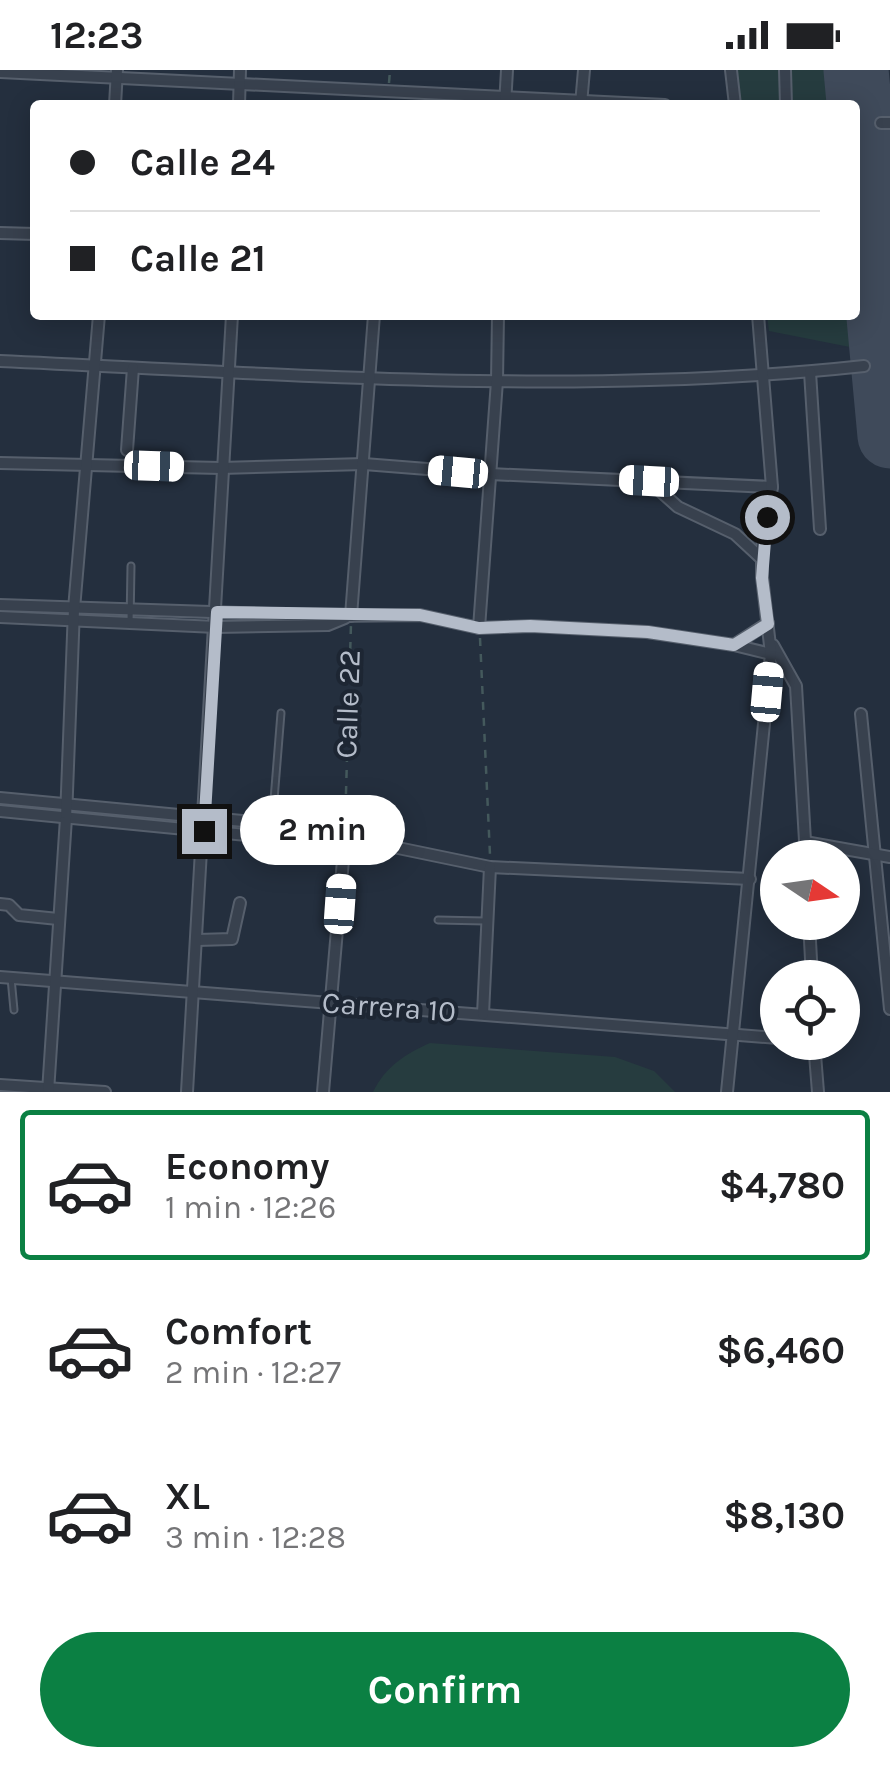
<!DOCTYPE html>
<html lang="en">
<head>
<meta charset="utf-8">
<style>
  body { margin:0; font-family:Karla,sans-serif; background:#f2f2f2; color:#202124; height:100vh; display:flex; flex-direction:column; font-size:38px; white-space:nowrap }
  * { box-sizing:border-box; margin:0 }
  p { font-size:32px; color:#757577 }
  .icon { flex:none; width:55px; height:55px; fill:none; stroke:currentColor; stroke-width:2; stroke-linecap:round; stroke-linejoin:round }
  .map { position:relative; height:1022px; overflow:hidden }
  .sheet { display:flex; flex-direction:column; background:#fff; flex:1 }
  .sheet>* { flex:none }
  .banner { position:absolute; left:30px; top:30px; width:830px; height:220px; border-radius:10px; box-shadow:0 5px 25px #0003; display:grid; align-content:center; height:220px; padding:0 40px; background:#fff }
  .needle { width:65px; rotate:103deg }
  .buttons { position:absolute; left:760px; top:770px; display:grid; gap:20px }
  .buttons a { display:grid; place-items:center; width:100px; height:100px; border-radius:50%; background:#fff; box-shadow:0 5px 25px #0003; font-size:50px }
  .end { position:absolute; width:45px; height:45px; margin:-22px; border:12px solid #b4bcc9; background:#111; box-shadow:0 0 0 5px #111 }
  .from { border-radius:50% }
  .bubble { position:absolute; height:70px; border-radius:35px; background:#fff; box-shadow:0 5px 25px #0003; font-size:32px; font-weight:700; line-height:70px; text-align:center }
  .car { position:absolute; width:30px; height:60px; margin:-30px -15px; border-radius:12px; box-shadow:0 0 8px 2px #0007; background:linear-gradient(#fff 24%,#345 0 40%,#fff 0 76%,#345 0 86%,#fff 0) }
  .banner b { display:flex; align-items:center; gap:35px; height:95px; font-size:38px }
  .banner b+b { border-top:2px solid #e0e0e0 }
  .banner i { width:25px; height:25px; background:#202124 }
  ul { padding:18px 0 0; list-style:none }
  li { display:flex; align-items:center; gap:30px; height:150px; margin:0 20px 15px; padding:0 20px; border:5px solid transparent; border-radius:10px }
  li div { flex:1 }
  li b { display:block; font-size:38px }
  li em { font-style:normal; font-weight:700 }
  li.active { border-color:#0b8043 }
  li>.icon { width:90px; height:90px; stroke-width:1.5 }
  .primary-button { display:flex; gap:20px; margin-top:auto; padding:20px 40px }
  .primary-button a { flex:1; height:115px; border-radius:60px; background:#0b8043; color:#fff; font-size:40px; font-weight:700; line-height:115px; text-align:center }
  .status { display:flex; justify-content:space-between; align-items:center; height:70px; padding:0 50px; background:#fff; direction:ltr }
  .status svg { height:28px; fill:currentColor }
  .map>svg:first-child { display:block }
</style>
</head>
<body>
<div class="status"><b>12:23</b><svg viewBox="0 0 49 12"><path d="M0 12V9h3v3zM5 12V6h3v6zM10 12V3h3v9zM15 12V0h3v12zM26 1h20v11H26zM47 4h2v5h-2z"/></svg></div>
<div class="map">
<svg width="890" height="1022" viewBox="0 0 890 1022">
  <rect width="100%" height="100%" fill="#242f3e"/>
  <g fill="#263c3f">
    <polygon points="737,0 827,0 832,35 741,35"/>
    <polygon points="855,208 865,280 769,261 767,245 855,245"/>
    <path d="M430,973L615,987L654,1001L675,1022H373C385,997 405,984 430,973Z"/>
  </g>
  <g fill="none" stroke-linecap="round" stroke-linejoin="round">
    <polyline stroke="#3f4a5a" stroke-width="65" points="856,0 890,366"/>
    <g stroke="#565f6c" stroke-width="9">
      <g id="service">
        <polyline points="130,553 131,496"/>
        <polyline points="271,767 281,643"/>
        <polyline points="438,850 485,851"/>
        <polyline points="11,908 14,940"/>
      </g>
    </g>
    <g stroke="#565f6c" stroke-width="14">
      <g id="minor">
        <polyline points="731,0 735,35"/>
        <polyline points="785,0 786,35"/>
        <polyline points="0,2 665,35"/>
        <polyline points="581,34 584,0"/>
        <polyline points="115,35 117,0"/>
        <polyline points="239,35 240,0"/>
        <polyline points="505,35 507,0"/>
        <polyline points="881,53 890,53"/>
        <polyline points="0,163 35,164"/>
        <path d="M0,291C287,304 577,327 864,296"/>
        <polyline points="810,302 820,459"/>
        <polyline points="127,380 133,298"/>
        <polyline points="0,393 221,398 364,394 490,404 772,417"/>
        <polyline points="650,412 678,437 735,464 762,489"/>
        <polyline points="0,535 332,546 420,545 479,558 531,556 647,562 734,575 771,584"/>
        <polyline points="351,546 374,245"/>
        <polyline points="0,547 216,557 328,555 345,548"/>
        <polyline points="479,558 497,311 498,245"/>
        <polyline points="734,575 768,553"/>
        <polyline points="773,575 796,616 806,788"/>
        <polyline points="861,644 890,939"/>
        <polyline points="0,728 327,759 345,767 490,797 750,809"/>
        <polyline points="0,741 327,773 344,767"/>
        <polyline points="805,772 890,787"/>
        <polyline points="0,834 9,835 19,845 58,849"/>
        <polyline points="809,852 812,908"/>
        <polyline points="197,870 232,869 240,833"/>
        <polyline points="0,907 778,968"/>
        <polyline points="483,944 490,797"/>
        <polyline points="814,972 818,1022"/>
        <polyline points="0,1015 105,1022"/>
        <polyline points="48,1022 66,748 74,539 99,245"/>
        <polyline points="187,1022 232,245"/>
        <polyline points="323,1022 345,767"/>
        <polyline points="727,1022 771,584 762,507 762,477 772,417 758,245"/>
      </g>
    </g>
    <g stroke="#44595c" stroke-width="2.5" stroke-dasharray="8 8" stroke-linecap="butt">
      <polyline points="389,13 390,0"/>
      <polyline points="480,568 490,785"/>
      <polyline points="345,756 351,554"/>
    </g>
    <use href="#service" stroke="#38414e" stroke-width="5"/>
    <use href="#minor" stroke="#38414e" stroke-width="10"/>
  </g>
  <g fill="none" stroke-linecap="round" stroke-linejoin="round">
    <polyline stroke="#b4bcc9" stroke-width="12" points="204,761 217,542 420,545 479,558 530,556 648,562 734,575 768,554 762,508 767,447"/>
  </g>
  <g text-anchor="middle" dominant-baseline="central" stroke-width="8" stroke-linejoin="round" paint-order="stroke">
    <g font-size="30" fill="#b4bcc9" stroke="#1d2633">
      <text transform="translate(348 634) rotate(-88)">Calle 22</text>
      <text transform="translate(389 937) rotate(4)">Carrera 10</text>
    </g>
  </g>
</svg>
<div class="buttons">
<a><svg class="needle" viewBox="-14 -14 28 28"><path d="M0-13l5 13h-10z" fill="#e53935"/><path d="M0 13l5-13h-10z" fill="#757577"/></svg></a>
<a><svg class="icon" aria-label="locate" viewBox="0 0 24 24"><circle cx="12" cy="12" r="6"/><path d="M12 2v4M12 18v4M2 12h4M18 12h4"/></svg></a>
</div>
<i class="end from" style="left:767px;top:447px"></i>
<i class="end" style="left:204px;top:761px"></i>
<div class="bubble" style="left:240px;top:725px;width:165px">2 min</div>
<i class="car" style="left:154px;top:396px;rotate:92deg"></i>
<i class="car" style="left:458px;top:402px;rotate:275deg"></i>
<i class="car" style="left:649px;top:411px;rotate:273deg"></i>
<i class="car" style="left:767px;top:622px;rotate:5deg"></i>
<i class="car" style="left:340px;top:834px;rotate:4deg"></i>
<div class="banner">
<b><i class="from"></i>Calle 24</b>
<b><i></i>Calle 21</b>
</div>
</div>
<section class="sheet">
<ul>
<li class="active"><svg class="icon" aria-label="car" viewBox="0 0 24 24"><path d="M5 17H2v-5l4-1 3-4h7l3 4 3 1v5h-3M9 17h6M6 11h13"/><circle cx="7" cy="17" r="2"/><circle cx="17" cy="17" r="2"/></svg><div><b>Economy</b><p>1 min · 12:26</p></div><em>$4,780</em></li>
<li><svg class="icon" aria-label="car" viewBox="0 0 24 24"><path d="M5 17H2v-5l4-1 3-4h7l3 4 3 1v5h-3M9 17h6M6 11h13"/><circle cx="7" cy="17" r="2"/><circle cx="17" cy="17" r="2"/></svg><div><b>Comfort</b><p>2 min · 12:27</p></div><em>$6,460</em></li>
<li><svg class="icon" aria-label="car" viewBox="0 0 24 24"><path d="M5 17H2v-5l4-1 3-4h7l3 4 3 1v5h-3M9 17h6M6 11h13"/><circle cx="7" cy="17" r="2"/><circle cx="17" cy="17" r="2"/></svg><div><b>XL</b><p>3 min · 12:28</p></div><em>$8,130</em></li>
</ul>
<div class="primary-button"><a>Confirm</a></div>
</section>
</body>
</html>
